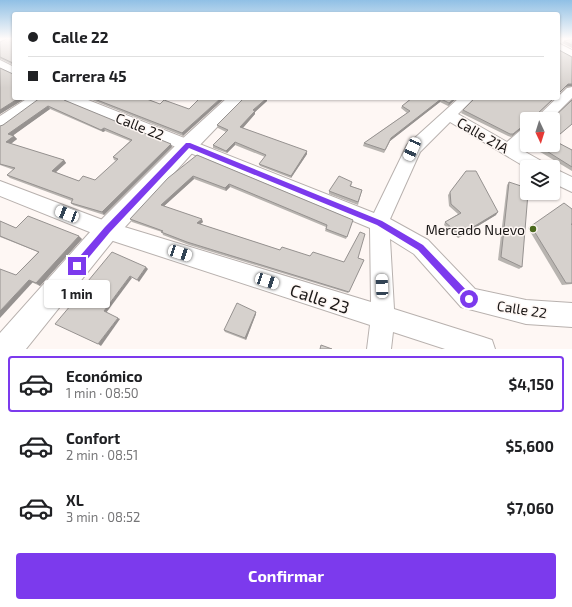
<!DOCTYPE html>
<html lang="es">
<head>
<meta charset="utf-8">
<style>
  body { margin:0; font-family:"Exo 2",sans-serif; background:#f6f6f6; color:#202124; height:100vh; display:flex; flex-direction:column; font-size:15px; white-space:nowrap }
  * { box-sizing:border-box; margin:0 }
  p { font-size:13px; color:#757577 }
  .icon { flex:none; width:22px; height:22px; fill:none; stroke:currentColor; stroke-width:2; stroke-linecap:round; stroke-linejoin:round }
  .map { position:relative; height:349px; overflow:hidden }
  .drawer { display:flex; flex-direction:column; background:#fff; flex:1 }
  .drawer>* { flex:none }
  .guide { position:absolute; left:12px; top:12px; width:548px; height:88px; border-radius:4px; box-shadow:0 1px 3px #0004; display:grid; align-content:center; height:88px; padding:0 16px; background:#fff }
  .needle { width:26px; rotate:176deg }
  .controls { position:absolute; left:520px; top:112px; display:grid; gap:8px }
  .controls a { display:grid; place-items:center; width:40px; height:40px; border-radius:4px; background:#fff; box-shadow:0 1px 3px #0004; font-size:20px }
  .end { position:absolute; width:18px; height:18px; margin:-9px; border:5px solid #7c3aed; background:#fff; box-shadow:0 0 0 2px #fff }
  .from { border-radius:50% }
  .bubble { position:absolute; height:28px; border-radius:4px; background:#fff; box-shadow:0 1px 3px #0004; font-size:13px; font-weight:700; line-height:28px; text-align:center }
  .car { position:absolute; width:12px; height:24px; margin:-12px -6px; border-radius:5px; box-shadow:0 0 3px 1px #0007; background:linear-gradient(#fff 24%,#345 0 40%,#fff 0 76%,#345 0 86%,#fff 0) }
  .guide b { display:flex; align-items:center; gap:14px; height:38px; font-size:15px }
  .guide b+b { border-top:1px solid #e0e0e0 }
  .guide i { width:10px; height:10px; background:#202124 }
  ul { padding:7px 0 0; list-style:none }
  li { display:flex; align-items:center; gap:12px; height:56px; margin:0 8px 6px; padding:0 8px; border:2px solid transparent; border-radius:4px }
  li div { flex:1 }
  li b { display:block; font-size:15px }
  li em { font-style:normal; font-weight:700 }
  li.selected { border-color:#7c3aed }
  li>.icon { width:36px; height:36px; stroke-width:1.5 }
  .primary-button { display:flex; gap:8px; margin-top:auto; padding:8px 16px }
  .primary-button a { flex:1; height:46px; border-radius:4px; background:#7c3aed; color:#fff; font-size:16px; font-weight:700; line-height:46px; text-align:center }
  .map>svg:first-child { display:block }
</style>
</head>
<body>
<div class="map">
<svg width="572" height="349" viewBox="0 0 572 349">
  <rect width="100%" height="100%" fill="#fef7f4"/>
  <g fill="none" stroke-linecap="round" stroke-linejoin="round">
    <g stroke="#b8b1ae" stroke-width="2">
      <g id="minor">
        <polygon points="0,39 10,39 0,44"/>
        <polygon points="558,43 572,50 572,59 558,51"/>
        <polygon points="0,60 14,67 14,76 0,69"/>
        <polygon points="572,87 572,98 551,119 535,119 567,88"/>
        <polygon points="28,98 44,98 5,127 0,128 0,116"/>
        <polygon points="64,98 83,98 374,213 407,145 459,98 474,98 458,114 507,142 522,129 527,128 527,142 520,149 545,163 547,167 527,168 450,122 420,152 390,219 428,240 475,289 526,300 572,303 572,327 526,324 461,307 414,254 390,239 394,309 483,337 492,340 495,349 445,349 393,332 391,349 367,349 370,325 107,239 0,196 0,181 108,222 371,302 370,228 66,101"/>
        <polygon points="553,168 572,177 572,192 553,183"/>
      </g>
    </g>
    <g stroke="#b8b1ae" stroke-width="2">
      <polygon id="tertiary" points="227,98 245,98 195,150 115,238 26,349 0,349 0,333 99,222 181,140"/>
    </g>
    <use href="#minor" fill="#fff" fill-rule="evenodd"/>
    <use href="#tertiary" fill="#fff" fill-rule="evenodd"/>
  </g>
  <g fill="#b8b4b0" fill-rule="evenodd">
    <polygon points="6,39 26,98 0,114 0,68 13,74 13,65 1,59 0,59 0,42"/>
    <polygon points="572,39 572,48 562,43 564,41"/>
    <polygon points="87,98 144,98 160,104 189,109 183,136"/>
    <polygon points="267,98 267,101 255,112 255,114 243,128 307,154 291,178 260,166 259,164 265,157 235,145 227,153 213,148 213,145 226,132 218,128 217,125"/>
    <polygon points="412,98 457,98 448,106 440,102 390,141 384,153 363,146 364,143 407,113 401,108 402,106"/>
    <polygon points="555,98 536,116 536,117 554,117 572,100 572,124 553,140 572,150 572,171 542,153 526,145 527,144 527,145 553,145 527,119 527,127 522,128 511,137 508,136 461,113 463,110"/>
    <path d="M63,99L64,100L172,147L104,215L73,205L71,203L72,201L10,178L7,175L14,170L0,165V126L3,125ZM50,109L103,132L105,131L130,141L113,157L114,160L117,161L95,180L79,181L55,172L66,163L64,160L11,144L17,139L13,135Z"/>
    <polygon points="197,155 353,220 346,239 325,231 326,227 230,187 226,191 194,179 164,206 203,222 200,224 280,250 310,256 344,262 358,258 364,260 348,293 189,245 163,235 162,232 132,222 130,219"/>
    <polygon points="466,171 496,215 458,238 444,225 445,222 458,214 449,206 448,195"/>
    <polygon points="509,182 522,267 519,269 498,260 507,185"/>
    <polygon points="352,184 351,186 362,190 358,205 329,194 329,191"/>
    <polygon points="0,221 16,228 82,239 40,286 16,275 38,252 0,237"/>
    <polygon points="571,224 572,225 572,284 562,285 528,228 531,226"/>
    <polygon points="256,312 256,314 246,340 225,332 224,330"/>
  </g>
  <g fill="#969290">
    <polygon points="568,84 572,84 572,86 566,87 558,95"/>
    <polygon points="19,98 26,98 0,114 0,110"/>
    <polygon points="221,98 225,98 183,136 182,133"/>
    <polygon points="267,98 267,101 255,112 255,114 241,130 240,127 253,110"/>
    <polygon points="455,98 457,98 448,106 449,103"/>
    <polygon points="441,99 440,102 390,141 384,153 391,138"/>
    <polygon points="48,106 50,109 11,137 8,134"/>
    <polygon points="524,125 522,128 511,137 513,134"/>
    <polygon points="104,128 105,131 103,132 101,130"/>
    <polygon points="14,136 17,139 9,145 6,142"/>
    <polygon points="235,142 235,145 227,153 226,151"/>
    <polygon points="171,144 172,147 104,215 102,212"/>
    <polygon points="307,151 307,154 291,178 291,176"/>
    <polygon points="64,160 66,163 54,174 52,171"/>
    <polygon points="193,176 194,179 163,207 161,205"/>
    <polygon points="229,184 230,187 226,191 225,188"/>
    <polygon points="498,212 496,215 458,238 460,235"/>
    <polygon points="202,219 203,222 198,226 197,223"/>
    <polygon points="79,236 82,239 40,286 36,283"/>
    <polygon points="146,267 148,269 139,282 137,280"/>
    <polygon points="130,276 132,278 106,313 104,311"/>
    <polygon points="29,280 33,282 0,318 0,311"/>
    <polygon points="256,312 256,314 246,340 245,338"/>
    <polygon points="118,318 120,319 101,346 98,344"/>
  </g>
  <g fill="#d6d1cd" stroke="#969290" fill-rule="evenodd">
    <polygon points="6,39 14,39 14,98 19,98 0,110 0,68 13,74 13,63 0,57 0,42"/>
    <polygon points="572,39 572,45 564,41"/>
    <polygon points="558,42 559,50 572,57 572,84 568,84 558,94"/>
    <path d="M40,98H62L64,100L171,144L102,212L71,203L73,199L7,175L15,168L0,164V126L3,125ZM48,106L101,130L104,128L132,140L113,157L118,159L95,180L83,176L79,181L52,171L64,160L6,142L14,136L8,134Z"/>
    <polygon points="92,98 144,98 160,104 164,100 189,109 200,98 221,98 182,133"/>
    <polygon points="244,98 267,98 253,110 255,111 240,127 307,151 291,176 259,164 266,155 235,142 226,151 213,145 228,130 217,125"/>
    <polygon points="412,98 455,98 449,103 441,99 391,138 385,150 364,143 410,111 402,106"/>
    <polygon points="475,98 554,98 536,115 536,117 554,117 572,100 572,124 553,140 572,150 572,167 545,150 533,145 553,145 553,119 527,119 527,124 524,125 513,134 510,134 463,110"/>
    <polygon points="197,155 353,220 347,237 326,229 327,225 229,184 225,188 193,176 161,205 202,219 197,223 280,250 282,247 310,256 313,252 344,262 360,232 365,234 358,258 364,260 349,292 187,242 161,232 163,231 130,219 168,178"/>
    <polygon points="466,171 476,171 498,212 460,235 445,222 461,213 451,204 450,192"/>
    <polygon points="339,176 352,182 350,186 362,190 358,202 329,191"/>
    <polygon points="509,182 527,188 527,193 528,193 522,267 501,257"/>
    <polygon points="564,203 572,209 572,224 571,224 572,225 572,283 566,283 531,226"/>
    <polygon points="28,216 79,236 36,283 29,280 0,311 0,269 16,275 39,252 0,236 0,221 16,228"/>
    <polygon points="112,252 146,267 137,280 130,276 104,311 118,318 98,344 55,324 76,299 74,298"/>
    <polygon points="237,303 256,312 245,338 224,330"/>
    <polygon points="321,345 332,349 320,349"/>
  </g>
  <linearGradient id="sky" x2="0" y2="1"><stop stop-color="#90c0e5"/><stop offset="0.44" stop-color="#fffbfa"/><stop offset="1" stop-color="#fffbfa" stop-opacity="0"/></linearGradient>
  <rect width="572" height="88" fill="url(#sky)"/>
  <polygon fill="#7c3aed" points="186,143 190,143 382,221 423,245 472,296 472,302 466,302 418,250 377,225 189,148 110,232 80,268 74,268 74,263 105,227"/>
  <circle fill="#4b691d" stroke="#fef7f4" stroke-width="1.5" cx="533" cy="229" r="4"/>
  <g text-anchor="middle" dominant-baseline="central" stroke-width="3" stroke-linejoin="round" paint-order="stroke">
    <g font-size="14" fill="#1c1918" stroke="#fef7f4">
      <text transform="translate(140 126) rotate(22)">Calle 22</text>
      <text transform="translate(483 135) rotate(30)">Calle 21A</text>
      <text transform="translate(522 309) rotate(9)">Calle 22</text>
    </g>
    <g font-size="14" fill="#1c1918" stroke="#fef7f4" text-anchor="end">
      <text x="525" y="229">Mercado Nuevo</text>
    </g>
    <g font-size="17" fill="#1c1918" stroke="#fef7f4">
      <text transform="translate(320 298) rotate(18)">Calle 23</text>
    </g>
  </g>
</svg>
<div class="controls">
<a><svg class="needle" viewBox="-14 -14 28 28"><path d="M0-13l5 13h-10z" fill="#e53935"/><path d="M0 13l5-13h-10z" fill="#757577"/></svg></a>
<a><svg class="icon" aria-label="layers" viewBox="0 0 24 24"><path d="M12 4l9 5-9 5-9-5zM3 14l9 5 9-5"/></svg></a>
</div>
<i class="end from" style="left:469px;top:299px"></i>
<i class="end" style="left:77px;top:266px"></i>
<div class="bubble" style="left:44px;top:280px;width:66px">1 min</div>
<i class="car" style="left:412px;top:149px;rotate:204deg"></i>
<i class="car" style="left:67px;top:214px;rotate:291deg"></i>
<i class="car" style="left:180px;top:253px;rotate:108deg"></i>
<i class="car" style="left:267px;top:281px;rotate:108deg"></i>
<i class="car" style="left:382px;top:286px;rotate:358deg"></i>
<div class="guide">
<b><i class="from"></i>Calle 22</b>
<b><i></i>Carrera 45</b>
</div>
</div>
<section class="drawer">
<ul>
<li class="selected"><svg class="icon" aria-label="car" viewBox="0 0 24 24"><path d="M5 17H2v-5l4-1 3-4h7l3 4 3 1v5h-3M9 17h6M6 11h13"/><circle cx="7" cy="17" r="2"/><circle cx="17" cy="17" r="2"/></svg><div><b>Económico</b><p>1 min · 08:50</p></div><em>$4,150</em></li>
<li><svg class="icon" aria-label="car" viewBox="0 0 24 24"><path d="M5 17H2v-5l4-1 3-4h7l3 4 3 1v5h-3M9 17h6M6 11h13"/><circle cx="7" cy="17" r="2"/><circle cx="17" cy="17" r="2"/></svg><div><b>Confort</b><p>2 min · 08:51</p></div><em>$5,600</em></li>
<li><svg class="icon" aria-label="car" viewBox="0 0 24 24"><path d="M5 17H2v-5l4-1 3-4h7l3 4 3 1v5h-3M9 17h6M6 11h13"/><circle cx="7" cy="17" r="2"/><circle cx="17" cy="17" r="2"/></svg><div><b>XL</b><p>3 min · 08:52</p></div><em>$7,060</em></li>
</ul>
<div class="primary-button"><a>Confirmar</a></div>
</section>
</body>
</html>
